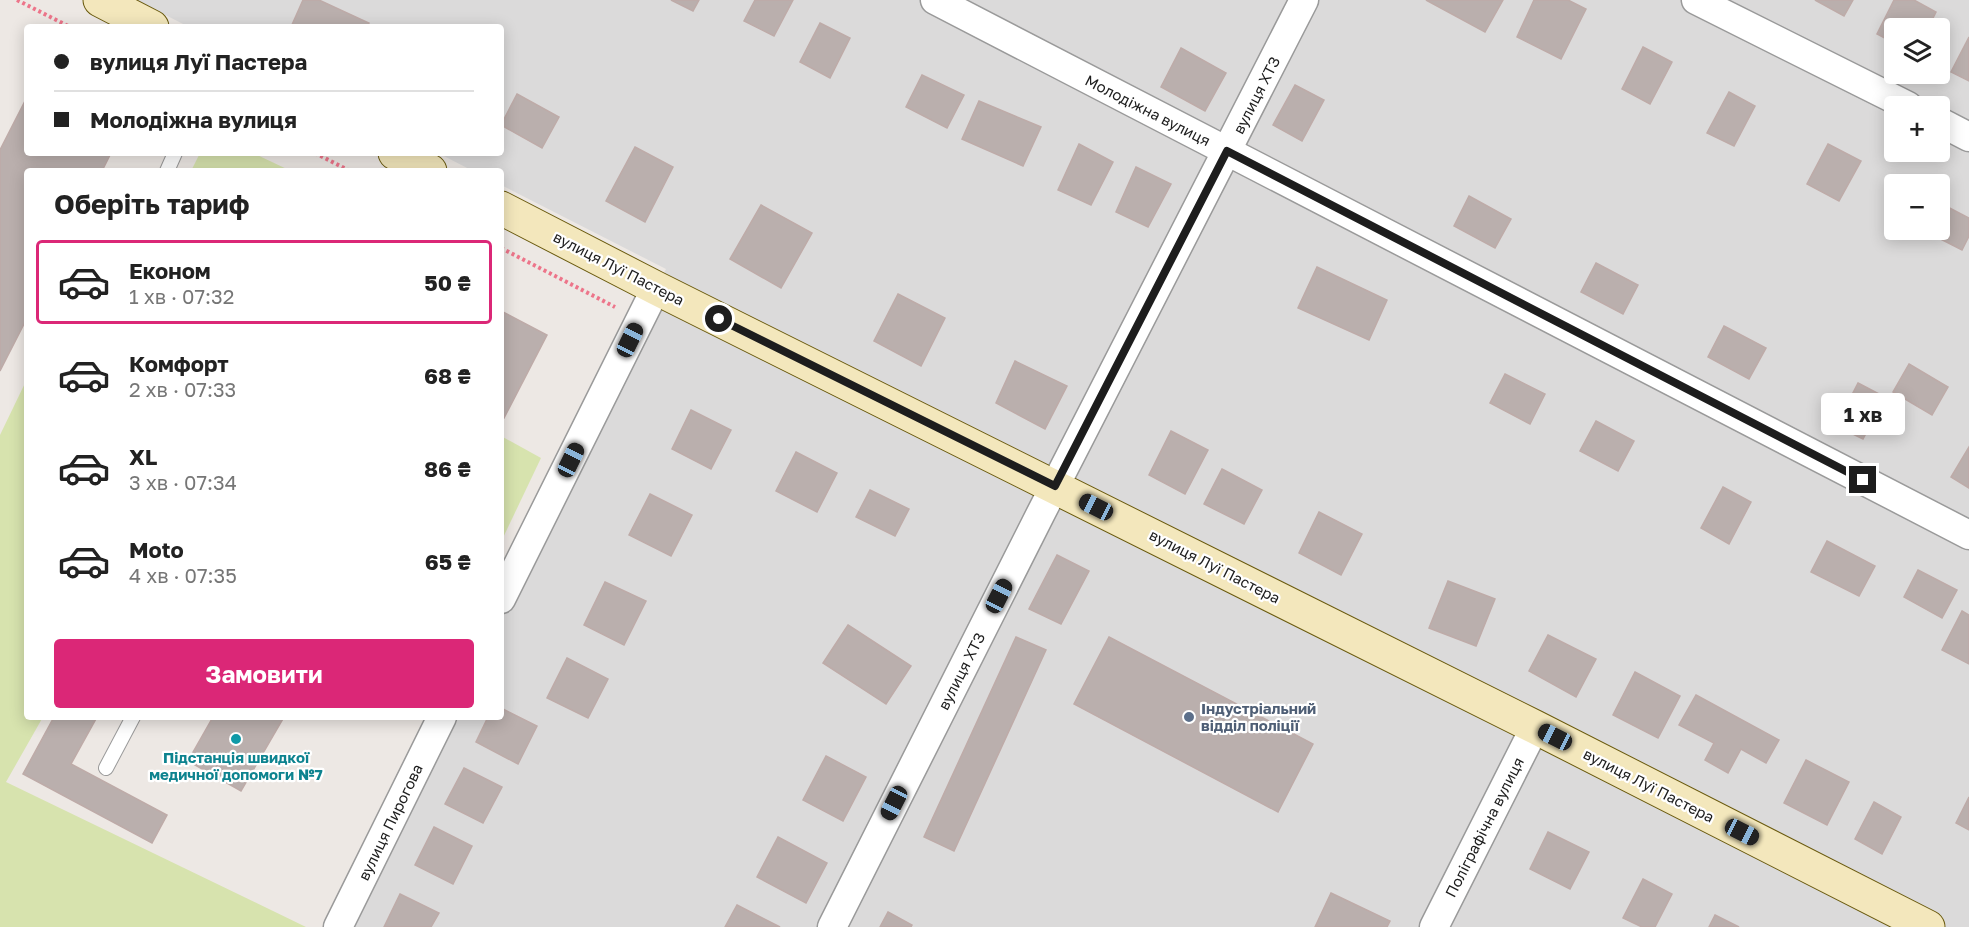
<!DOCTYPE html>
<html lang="uk">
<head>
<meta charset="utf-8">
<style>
  body { margin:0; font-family:"Golos Text",sans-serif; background:#f2f2f2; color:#222; height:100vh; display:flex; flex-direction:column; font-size:22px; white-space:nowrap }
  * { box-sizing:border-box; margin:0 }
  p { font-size:20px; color:#767676 }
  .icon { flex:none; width:33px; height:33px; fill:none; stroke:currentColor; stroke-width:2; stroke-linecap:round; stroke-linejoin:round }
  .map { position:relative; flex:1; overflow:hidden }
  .panel { position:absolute; left:24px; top:168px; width:480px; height:552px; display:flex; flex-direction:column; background:#fff; border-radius:6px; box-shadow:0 3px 15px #0003 }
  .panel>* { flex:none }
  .banner { position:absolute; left:24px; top:24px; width:480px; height:132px; border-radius:6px; box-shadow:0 3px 15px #0003; display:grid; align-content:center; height:132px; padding:0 30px; background:#fff }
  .tools { position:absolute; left:1884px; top:18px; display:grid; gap:12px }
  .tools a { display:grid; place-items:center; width:66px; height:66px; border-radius:6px; background:#fff; box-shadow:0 3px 15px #0003; font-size:30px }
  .end { position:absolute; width:27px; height:27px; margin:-14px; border:8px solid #1d1d1d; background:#fff; box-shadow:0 0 0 3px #fff }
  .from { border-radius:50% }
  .bubble { position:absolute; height:42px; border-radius:6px; background:#fff; box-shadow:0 3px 15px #0003; font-size:20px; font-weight:700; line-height:42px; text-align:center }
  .car { position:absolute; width:18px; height:36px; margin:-18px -9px; border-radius:8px; box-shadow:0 0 4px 2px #0007; background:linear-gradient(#222 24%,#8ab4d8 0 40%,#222 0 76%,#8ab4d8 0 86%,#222 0) }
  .banner b { display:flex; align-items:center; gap:21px; height:57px; font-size:22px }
  .banner b+b { border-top:2px solid #e0e0e0 }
  .banner i { width:15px; height:15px; background:#222 }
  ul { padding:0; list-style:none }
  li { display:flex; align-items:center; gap:18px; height:84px; margin:0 12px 9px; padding:0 18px; border:3px solid transparent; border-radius:6px }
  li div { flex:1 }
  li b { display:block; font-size:22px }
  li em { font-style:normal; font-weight:700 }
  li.current { border-color:#db2777 }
  li>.icon { width:54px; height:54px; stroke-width:1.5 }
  h2 { padding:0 30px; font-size:27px; line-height:72px }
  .button { display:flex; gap:12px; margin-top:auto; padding:12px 30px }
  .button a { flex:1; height:69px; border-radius:6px; background:#db2777; color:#fff; font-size:24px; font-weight:700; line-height:69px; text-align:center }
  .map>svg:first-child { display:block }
</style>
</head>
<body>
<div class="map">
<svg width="1969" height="927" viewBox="0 0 1969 927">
  <rect width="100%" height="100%" fill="#ede8e4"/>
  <path fill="#dbdada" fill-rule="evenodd" d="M136,0H1969V927H327L435,717H501V589L666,269L501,185V171H473L438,153H501V27H189ZM1894,28H1940V74H1894ZM1894,106H1940V152H1894ZM1894,184H1940V230H1894Z"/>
  <g fill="#d7e3ae">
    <polygon points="200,153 253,153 291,171 191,171"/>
    <polygon points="27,379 27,717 43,717 6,782 306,927 0,927 0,435"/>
    <polygon points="501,436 541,458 501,542"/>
  </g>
  <g fill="#baafad" stroke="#beaba8" stroke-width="1.5">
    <polygon points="303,0 319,0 369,23 367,27 291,27"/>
    <polygon points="671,0 699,0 693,11"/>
    <polygon points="755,0 793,0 774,36 744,21"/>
    <polygon points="1426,0 1503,0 1485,32"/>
    <polygon points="1534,0 1568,0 1586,9 1561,59 1517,37"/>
    <polygon points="1815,0 1853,0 1844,16"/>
    <polygon points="1894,0 1914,0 1936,12 1928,28 1894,28 1894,43 1877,34"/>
    <polygon points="820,23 850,38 830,78 800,62"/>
    <polygon points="1969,37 1969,81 1951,72"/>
    <polygon points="1643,47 1672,62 1650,104 1622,89"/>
    <polygon points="1181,48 1226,73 1205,111 1161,87"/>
    <polygon points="922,75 964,95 947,128 906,107"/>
    <polygon points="1295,85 1324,100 1302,141 1273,125"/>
    <polygon points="1729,92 1755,106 1734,146 1707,133"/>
    <polygon points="517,94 559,117 542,148 501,125"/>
    <polygon points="27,97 27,153 111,153 102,171 27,171 27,318 0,371 0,150"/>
    <polygon points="979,101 1041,127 1023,166 962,139"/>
    <polygon points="1079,144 1113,162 1091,205 1058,190"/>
    <polygon points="1828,144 1861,161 1839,201 1807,184"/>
    <polygon points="635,147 673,167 645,222 606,201"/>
    <polygon points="1136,167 1171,184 1148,227 1116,212"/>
    <polygon points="1469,196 1511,219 1495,248 1454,226"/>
    <polygon points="1940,203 1969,218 1969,236 1962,250 1923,230 1940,230"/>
    <polygon points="761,205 812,233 781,288 730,259"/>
    <polygon points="1596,263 1638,285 1623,314 1581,292"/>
    <polygon points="1317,267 1387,300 1369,340 1298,308"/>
    <polygon points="898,294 945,318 921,366 874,341"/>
    <polygon points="501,311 547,335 504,418 501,417"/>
    <polygon points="1724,326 1766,348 1749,379 1708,357"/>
    <polygon points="1015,361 1067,386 1045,429 996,403"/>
    <polygon points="1909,364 1948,387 1932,415 1893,392"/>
    <polygon points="1505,374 1545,394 1530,424 1490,403"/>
    <polygon points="1858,383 1885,397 1863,439 1836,426"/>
    <polygon points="691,410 731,430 711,469 672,449"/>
    <polygon points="1596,421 1634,441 1618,471 1580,451"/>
    <polygon points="1171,431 1208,450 1185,494 1149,475"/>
    <polygon points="1969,447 1969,488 1951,477"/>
    <polygon points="796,452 837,473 817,512 776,491"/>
    <polygon points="1222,469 1262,490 1244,524 1204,504"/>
    <polygon points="1723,487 1751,502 1729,544 1701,528"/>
    <polygon points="870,490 909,509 895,536 856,517"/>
    <polygon points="650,494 692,515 671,556 629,535"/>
    <polygon points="1319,512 1362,534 1341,575 1299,553"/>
    <polygon points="1827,541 1875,566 1859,596 1811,572"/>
    <polygon points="1057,555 1089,571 1061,624 1029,609"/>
    <polygon points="1918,570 1957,590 1942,618 1904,597"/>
    <polygon points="1448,581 1495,599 1476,646 1429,628"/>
    <polygon points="605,582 646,601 624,645 584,625"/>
    <polygon points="1962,611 1969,615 1969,664 1942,650"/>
    <polygon points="848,625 911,666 886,704 823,663"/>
    <polygon points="1548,635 1596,659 1576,697 1529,671"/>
    <polygon points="1016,637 1046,650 954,851 924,837"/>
    <polygon points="1109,637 1313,744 1278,812 1074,704"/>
    <polygon points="567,658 608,679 588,718 547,698"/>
    <polygon points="1635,672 1680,696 1658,738 1613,715"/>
    <polygon points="1696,695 1779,740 1766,763 1741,749 1728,773 1705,760 1714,743 1679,725"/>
    <polygon points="501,708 537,726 518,764 476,742 488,717 501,717"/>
    <polygon points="54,717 97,717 71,764 167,815 152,843 23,774"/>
    <polygon points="213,717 284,717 241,791 188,761"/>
    <polygon points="826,756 866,777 843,821 803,800"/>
    <polygon points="1806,760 1849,782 1827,825 1784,803"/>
    <polygon points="464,768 502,787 483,823 445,804"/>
    <polygon points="1969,797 1969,830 1956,823"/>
    <polygon points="1874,802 1901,817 1882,854 1855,839"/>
    <polygon points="434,827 472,846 453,884 415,865"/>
    <polygon points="1548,832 1589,852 1570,889 1530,869"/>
    <polygon points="778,837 827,863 806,903 757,877"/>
    <polygon points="1643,879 1672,894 1655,927 1642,927 1623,918"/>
    <polygon points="1331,893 1390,921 1387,927 1315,927"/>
    <polygon points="400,894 439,913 431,927 384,927"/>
    <polygon points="737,905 780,927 725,927"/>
    <polygon points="888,912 912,925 911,927 880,927"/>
    <polygon points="1715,915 1739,927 1709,927"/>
  </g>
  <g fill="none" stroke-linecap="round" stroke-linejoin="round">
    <g stroke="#9a9a9a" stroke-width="16">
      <g id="lane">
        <polyline points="167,171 175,153"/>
        <polyline points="106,768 133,717"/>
      </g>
    </g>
    <g stroke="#9a9a9a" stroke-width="31">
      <g id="street">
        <polyline points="935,0 1969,535"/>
        <polyline points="1696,0 1908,106"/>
        <polyline points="1940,122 1969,137"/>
        <polyline points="501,599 656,288"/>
        <polyline points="338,927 442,717"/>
        <polyline points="832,927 1041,513 1304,0"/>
        <polyline points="1434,927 1535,727"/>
      </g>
    </g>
    <g stroke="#6a5a0e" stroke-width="35">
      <g id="secondary">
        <polyline points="100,0 152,27"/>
        <polyline points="395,153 430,171"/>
        <polyline points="501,208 656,288 1535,727 1928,927"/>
      </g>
    </g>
    <g stroke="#ed758a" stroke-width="4" stroke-dasharray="3 3" stroke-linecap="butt">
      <polyline points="17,0 70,27"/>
      <polyline points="315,153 350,171"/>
      <polyline points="501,248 615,307"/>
    </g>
    <use href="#lane" stroke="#fff" stroke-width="14"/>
    <use href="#street" stroke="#fff" stroke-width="28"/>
    <use href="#secondary" stroke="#f3e7bc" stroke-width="33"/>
  </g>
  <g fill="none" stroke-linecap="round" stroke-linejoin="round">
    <polyline stroke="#1d1d1d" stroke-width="8" points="719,319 1055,486 1227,151 1863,480"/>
  </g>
  <circle fill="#5c6f8a" stroke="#fff" stroke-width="2" cx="1189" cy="717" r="6"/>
  <circle fill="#0f9aa8" stroke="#fff" stroke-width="2" cx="236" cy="739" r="6"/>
  <g text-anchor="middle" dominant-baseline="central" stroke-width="4.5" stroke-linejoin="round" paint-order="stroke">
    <g font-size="15" fill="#1d1d1d" stroke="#fff">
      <text transform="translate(1256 95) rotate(-63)">вулиця ХТЗ</text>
      <text transform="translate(1148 110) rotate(27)">Молодіжна вулиця</text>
      <text transform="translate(619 268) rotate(27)">вулиця Луї Пастера</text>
      <text transform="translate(1215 566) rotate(27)">вулиця Луї Пастера</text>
      <text transform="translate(961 671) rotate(-63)">вулиця ХТЗ</text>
      <text transform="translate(1649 785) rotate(27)">вулиця Луї Пастера</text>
      <text transform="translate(390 822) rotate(-64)">вулиця Пирогова</text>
      <text transform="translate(1484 827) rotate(-63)">Поліграфічна вулиця</text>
    </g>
    <g font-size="15" font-weight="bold" fill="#4e5e75" stroke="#fff" text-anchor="start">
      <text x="1201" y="708">Індустріальний<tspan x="1201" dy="17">відділ поліції</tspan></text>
    </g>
    <g font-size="15" font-weight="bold" fill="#0d838f" stroke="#fff">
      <text x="236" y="757">Підстанція швидкої<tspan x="236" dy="17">медичної допомоги №7</tspan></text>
    </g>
  </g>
</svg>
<div class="tools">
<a><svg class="icon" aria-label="layers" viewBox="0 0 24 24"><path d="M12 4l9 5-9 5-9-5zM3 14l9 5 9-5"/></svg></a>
<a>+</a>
<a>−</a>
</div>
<i class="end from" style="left:719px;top:319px"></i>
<i class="end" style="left:1863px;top:480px"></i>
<div class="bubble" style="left:1821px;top:393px;width:84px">1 хв</div>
<i class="car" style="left:630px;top:340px;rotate:26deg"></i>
<i class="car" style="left:571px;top:460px;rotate:26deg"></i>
<i class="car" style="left:1096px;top:507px;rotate:297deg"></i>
<i class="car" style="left:999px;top:596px;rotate:27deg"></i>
<i class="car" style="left:1555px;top:737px;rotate:297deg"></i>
<i class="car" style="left:894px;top:803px;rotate:207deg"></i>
<i class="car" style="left:1742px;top:832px;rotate:117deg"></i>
<div class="banner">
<b><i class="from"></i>вулиця Луї Пастера</b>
<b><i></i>Молодіжна вулиця</b>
</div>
<section class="panel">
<h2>Оберіть тариф</h2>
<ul>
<li class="current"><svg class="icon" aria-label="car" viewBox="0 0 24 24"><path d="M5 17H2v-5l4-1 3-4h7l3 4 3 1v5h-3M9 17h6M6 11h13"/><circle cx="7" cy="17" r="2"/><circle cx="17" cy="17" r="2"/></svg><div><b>Економ</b><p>1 хв · 07:32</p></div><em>50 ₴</em></li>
<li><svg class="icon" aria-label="car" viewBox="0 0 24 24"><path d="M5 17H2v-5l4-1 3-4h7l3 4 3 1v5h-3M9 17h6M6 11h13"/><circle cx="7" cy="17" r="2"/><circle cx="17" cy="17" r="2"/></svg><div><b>Комфорт</b><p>2 хв · 07:33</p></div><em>68 ₴</em></li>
<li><svg class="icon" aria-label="car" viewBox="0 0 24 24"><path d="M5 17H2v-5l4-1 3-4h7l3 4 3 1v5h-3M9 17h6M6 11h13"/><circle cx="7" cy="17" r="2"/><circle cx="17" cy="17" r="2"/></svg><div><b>XL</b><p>3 хв · 07:34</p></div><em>86 ₴</em></li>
<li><svg class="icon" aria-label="car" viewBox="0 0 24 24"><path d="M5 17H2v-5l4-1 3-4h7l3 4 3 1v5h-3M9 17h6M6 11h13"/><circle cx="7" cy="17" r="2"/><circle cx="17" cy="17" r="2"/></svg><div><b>Moto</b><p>4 хв · 07:35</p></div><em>65 ₴</em></li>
</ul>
<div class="button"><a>Замовити</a></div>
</section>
</div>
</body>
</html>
